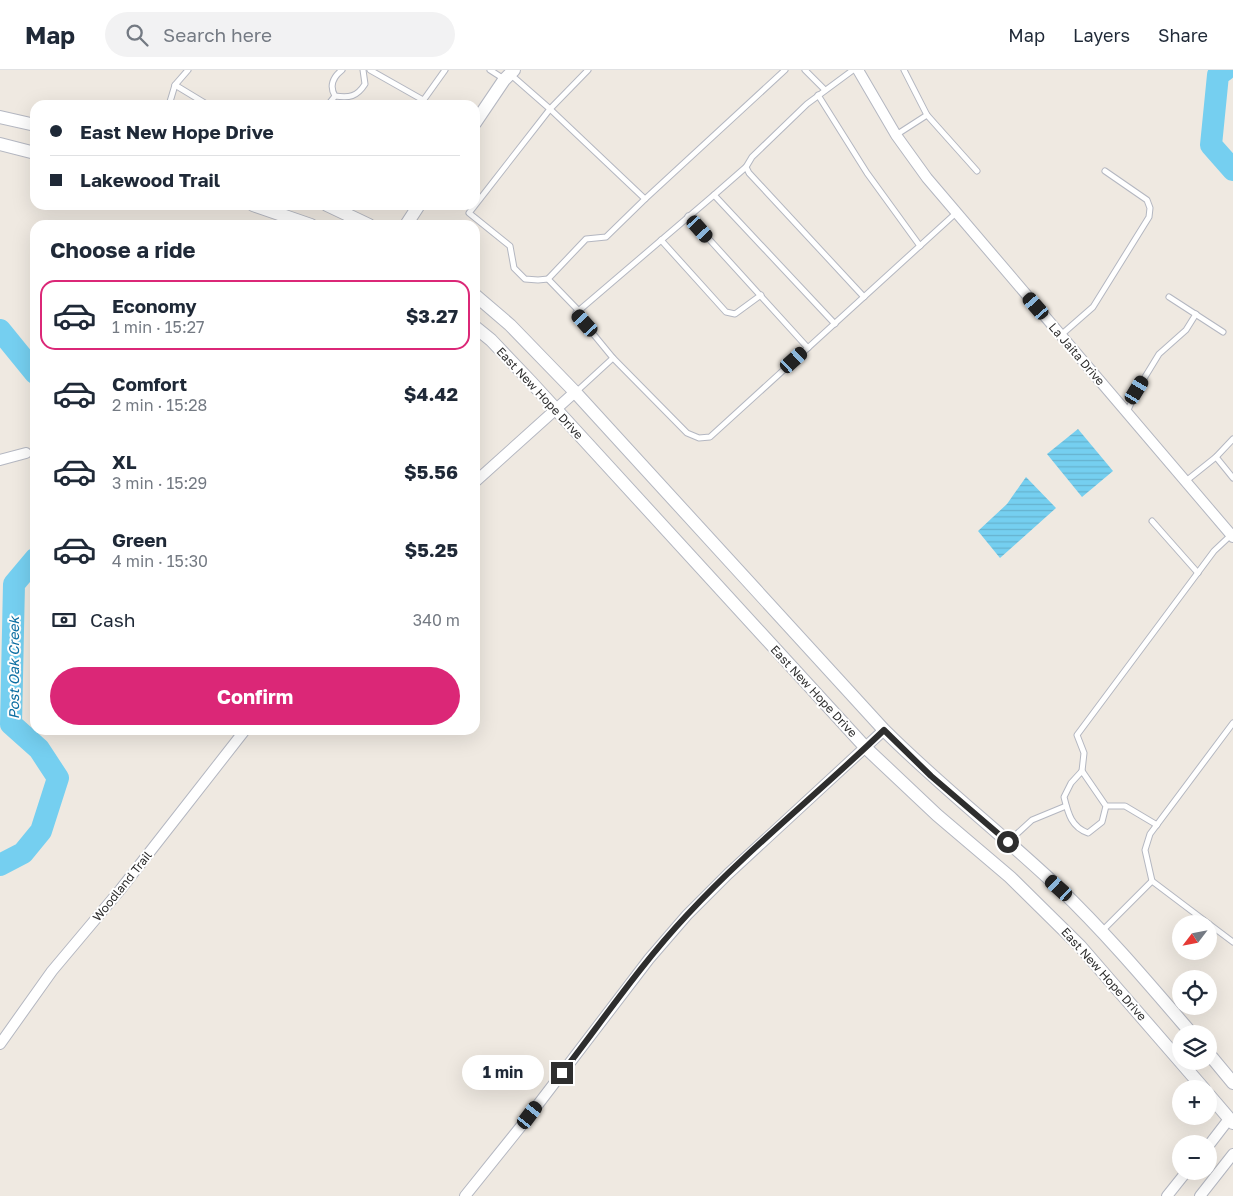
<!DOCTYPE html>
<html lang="en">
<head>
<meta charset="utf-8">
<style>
  body { margin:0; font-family:"Golos Text",sans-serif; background:#f2f2f3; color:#1f2937; height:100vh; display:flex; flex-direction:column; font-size:19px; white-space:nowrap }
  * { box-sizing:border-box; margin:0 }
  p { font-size:16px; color:#747a83 }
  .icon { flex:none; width:28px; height:28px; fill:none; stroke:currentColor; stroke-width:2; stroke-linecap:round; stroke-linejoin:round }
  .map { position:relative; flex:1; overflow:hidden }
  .drawer { position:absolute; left:30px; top:150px; width:450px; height:515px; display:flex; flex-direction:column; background:#fff; border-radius:15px; box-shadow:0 5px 20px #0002 }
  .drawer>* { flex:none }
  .banner { position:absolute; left:30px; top:30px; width:450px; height:110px; border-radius:15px; box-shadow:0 5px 20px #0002; display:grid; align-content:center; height:110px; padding:0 20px; background:#fff }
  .needle { width:32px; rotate:238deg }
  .buttons { position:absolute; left:1172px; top:845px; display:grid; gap:10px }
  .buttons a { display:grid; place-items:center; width:45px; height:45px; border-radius:50%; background:#fff; box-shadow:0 5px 20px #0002; font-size:25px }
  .end { position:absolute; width:22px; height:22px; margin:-11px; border:6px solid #2e2e2e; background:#fff; box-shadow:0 0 0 2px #fff }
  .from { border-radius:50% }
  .bubble { position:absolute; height:35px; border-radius:18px; background:#fff; box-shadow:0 5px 20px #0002; font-size:16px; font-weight:700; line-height:35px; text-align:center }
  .car { position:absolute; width:15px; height:30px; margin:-15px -8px; border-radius:6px; box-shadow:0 0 4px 1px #0007; background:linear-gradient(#222 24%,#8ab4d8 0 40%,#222 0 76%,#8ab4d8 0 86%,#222 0) }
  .banner b { display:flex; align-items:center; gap:18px; height:48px; font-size:19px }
  .banner b+b { border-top:1px solid #e0e1e3 }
  .banner i { width:12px; height:12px; background:#1f2937 }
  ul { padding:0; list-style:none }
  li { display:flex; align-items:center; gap:15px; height:70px; margin:0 10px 8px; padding:0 10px; border:2px solid transparent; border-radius:15px }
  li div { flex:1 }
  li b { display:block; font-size:19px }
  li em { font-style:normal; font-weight:700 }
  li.on { border-color:#db2777 }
  li>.icon { width:45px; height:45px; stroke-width:1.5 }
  h2 { padding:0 20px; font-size:22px; line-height:60px }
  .pay { display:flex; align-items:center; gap:12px; height:55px; padding:0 20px; font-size:19px }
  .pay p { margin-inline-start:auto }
  .button { display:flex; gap:10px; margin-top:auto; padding:10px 20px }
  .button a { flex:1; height:58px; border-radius:30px; background:#db2777; color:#fff; font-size:20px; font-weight:700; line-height:58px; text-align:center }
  header { display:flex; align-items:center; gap:30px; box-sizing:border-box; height:70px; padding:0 25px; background:#fff; border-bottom:1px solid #e0e1e3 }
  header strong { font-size:24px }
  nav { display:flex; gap:28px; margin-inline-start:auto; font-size:18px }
  .search { width:350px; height:45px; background:#f2f2f3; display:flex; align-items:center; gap:12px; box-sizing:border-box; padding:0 18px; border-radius:28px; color:#747a83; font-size:19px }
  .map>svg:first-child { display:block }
</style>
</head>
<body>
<header>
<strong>Map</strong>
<div class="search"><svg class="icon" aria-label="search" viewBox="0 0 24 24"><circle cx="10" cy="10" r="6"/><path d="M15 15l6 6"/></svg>Search here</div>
<nav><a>Map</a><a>Layers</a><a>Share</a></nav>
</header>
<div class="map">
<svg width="1233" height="1126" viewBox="0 0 1233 1126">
  <defs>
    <pattern id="water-rules" width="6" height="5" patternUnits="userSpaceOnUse" patternTransform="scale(1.25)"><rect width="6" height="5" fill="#75cff0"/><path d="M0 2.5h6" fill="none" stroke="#66b2ce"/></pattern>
  </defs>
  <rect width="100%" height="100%" fill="#efe9e1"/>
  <g fill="url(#water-rules)">
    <polygon points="1078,359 1113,401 1082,427 1047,384"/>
    <polygon points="1026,407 1056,438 1000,488 978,461 1007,434"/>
  </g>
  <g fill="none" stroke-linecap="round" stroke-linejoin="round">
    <g stroke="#75cff0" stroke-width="22">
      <polyline points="1225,0 1218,5 1211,75 1233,100"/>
      <polyline points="0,260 35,303"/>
      <polyline points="0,795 23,783 41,761 58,708 39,679 11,654 14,514 35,489"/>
    </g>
    <g stroke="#b4b7c1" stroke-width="7">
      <g id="service">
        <polyline points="188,0 175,15 208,35"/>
        <path d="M342,0C333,7 329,16 335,26C349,28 357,27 365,14L363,0"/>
        <polyline points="370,0 423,30"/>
        <polyline points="490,0 504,9"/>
        <polyline points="588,0 550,39 645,129 785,0"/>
        <polyline points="805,0 825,20"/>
        <polyline points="853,0 807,34 752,87 746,97 749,103 864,227"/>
        <polyline points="904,0 927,45 977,101"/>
        <polyline points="510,4 550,39 469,143 510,176 514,198 525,209 538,210 548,209"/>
        <polyline points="818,25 867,103 920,176"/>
        <polyline points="169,35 175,15"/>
        <polyline points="328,35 335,26"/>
        <polyline points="420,35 445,0"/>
        <polyline points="896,65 927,45"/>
        <polyline points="714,125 746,97"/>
        <polyline points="688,146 808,278"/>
        <polyline points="661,170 726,242 735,244 761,225"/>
        <polyline points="1169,227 1223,262"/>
        <polyline points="578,240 548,209 586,169 606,167 645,129"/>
        <polyline points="1061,265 1093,237 1149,147 1150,138 1147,130 1105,101"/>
        <polyline points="613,288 576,243 714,125 835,254"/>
        <polyline points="576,322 613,288 687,363 699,368 710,367 956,143"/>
        <polyline points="1127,342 1137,320 1159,284 1186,260 1196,244"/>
        <polyline points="1216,387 1233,408"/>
        <polyline points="1186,411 1216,387 1233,369"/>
        <polyline points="1152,451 1198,503"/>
        <polyline points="1082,701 1084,683 1077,665 1214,481 1231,465"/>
        <path d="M1106,736L1082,701L1071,713L1064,727C1068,743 1071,757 1088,763L1102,752L1106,736H1125L1157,755"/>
        <polyline points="1008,772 1032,750 1066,736"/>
        <polyline points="1152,811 1209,854"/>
        <polyline points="1209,854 1233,872"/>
        <polyline points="1101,862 1152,811 1145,780 1150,764 1233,653"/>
      </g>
    </g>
    <g stroke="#b4b7c1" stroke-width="12">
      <g id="minor">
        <polyline points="858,0 896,65 927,108 1233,467"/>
        <polyline points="0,390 26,383"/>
        <polyline points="475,412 575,322"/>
        <polyline points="0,974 52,901 120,820 245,660"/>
        <polyline points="1209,1075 1229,1049"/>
        <polyline points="465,1126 530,1045 649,889 687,845 728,804 884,660"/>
        <polyline points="1167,1126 1187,1101"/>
        <polyline points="1200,1126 1233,1084"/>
      </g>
    </g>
    <g stroke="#b4b7c1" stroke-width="14">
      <g id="tertiary">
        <polyline points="0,47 35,55"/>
        <polyline points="475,53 504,10 514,0"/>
        <polyline points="0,74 35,83"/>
        <polyline points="253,135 311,155"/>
        <polyline points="327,135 369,155"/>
        <polyline points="406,155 419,135"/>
        <path d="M475,225L510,255L575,322L884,660C940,716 1002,764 1059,818C1106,863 1149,914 1192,964"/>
        <polyline points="475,257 491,270 531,312 866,678 937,745 1010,807 1080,876 1204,1019"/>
        <polyline points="1209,984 1233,1013"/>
        <polyline points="1209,1025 1233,1053"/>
      </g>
    </g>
    <use href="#service" stroke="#fff" stroke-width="5"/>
    <use href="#minor" stroke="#fff" stroke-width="10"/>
    <use href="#tertiary" stroke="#fff" stroke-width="12"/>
  </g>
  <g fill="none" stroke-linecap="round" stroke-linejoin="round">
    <path stroke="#2e2e2e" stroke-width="6" d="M562,1003C603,950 641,894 687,845C748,779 819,723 884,660L931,706L1008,772"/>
  </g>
  <g text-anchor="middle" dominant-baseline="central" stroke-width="4" stroke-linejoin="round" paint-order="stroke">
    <g font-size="12" fill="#2e2e2e" stroke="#fff">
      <text transform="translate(1077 284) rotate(49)">La Jaita Drive</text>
      <text transform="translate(540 323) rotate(47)">East New Hope Drive</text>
      <text transform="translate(814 621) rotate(47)">East New Hope Drive</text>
      <text transform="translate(122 816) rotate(-51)">Woodland Trail</text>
      <text transform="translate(1104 904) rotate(48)">East New Hope Drive</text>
    </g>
    <g font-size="14" font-style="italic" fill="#0d6fa3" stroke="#fff">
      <text transform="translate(13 598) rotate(-90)">Post Oak Creek</text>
    </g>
  </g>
</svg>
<div class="buttons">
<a><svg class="needle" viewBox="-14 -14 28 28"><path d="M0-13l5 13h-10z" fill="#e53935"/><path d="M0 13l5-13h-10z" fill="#747a83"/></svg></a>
<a><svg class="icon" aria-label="locate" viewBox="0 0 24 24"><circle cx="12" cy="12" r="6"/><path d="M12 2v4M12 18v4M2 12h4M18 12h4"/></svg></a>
<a><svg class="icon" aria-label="layers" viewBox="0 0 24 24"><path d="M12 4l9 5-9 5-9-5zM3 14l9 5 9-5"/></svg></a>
<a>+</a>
<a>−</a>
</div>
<i class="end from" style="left:1008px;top:772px"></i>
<i class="end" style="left:562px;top:1003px"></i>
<div class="bubble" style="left:462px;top:985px;width:82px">1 min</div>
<i class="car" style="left:700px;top:159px;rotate:138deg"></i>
<i class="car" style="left:1036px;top:236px;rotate:319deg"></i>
<i class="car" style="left:585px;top:253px;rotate:318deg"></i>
<i class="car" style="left:794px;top:290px;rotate:48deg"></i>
<i class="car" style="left:1137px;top:320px;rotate:31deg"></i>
<i class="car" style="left:1059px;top:818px;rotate:312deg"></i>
<i class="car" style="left:530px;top:1045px;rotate:37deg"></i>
<div class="banner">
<b><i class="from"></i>East New Hope Drive</b>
<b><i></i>Lakewood Trail</b>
</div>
<section class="drawer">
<h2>Choose a ride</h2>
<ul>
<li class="on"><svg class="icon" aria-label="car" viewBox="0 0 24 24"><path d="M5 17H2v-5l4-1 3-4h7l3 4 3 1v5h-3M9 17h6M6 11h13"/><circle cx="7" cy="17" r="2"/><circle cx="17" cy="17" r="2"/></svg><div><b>Economy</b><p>1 min · 15:27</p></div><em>$3.27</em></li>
<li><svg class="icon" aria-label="car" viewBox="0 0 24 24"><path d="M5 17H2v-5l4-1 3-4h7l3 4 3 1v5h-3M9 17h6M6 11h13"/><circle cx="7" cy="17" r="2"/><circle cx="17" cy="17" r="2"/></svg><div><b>Comfort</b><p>2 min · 15:28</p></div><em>$4.42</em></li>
<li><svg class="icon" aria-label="car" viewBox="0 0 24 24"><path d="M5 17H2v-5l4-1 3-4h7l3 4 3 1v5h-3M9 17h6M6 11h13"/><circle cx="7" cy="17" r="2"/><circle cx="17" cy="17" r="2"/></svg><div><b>XL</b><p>3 min · 15:29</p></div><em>$5.56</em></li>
<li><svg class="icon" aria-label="car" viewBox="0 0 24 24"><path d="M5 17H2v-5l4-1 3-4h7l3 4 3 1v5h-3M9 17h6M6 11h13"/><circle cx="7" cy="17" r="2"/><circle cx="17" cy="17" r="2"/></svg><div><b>Green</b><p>4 min · 15:30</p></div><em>$5.25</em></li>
</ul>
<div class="pay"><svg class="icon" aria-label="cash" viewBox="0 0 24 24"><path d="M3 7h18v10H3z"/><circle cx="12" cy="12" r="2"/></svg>Cash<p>340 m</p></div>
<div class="button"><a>Confirm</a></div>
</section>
</div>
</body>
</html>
